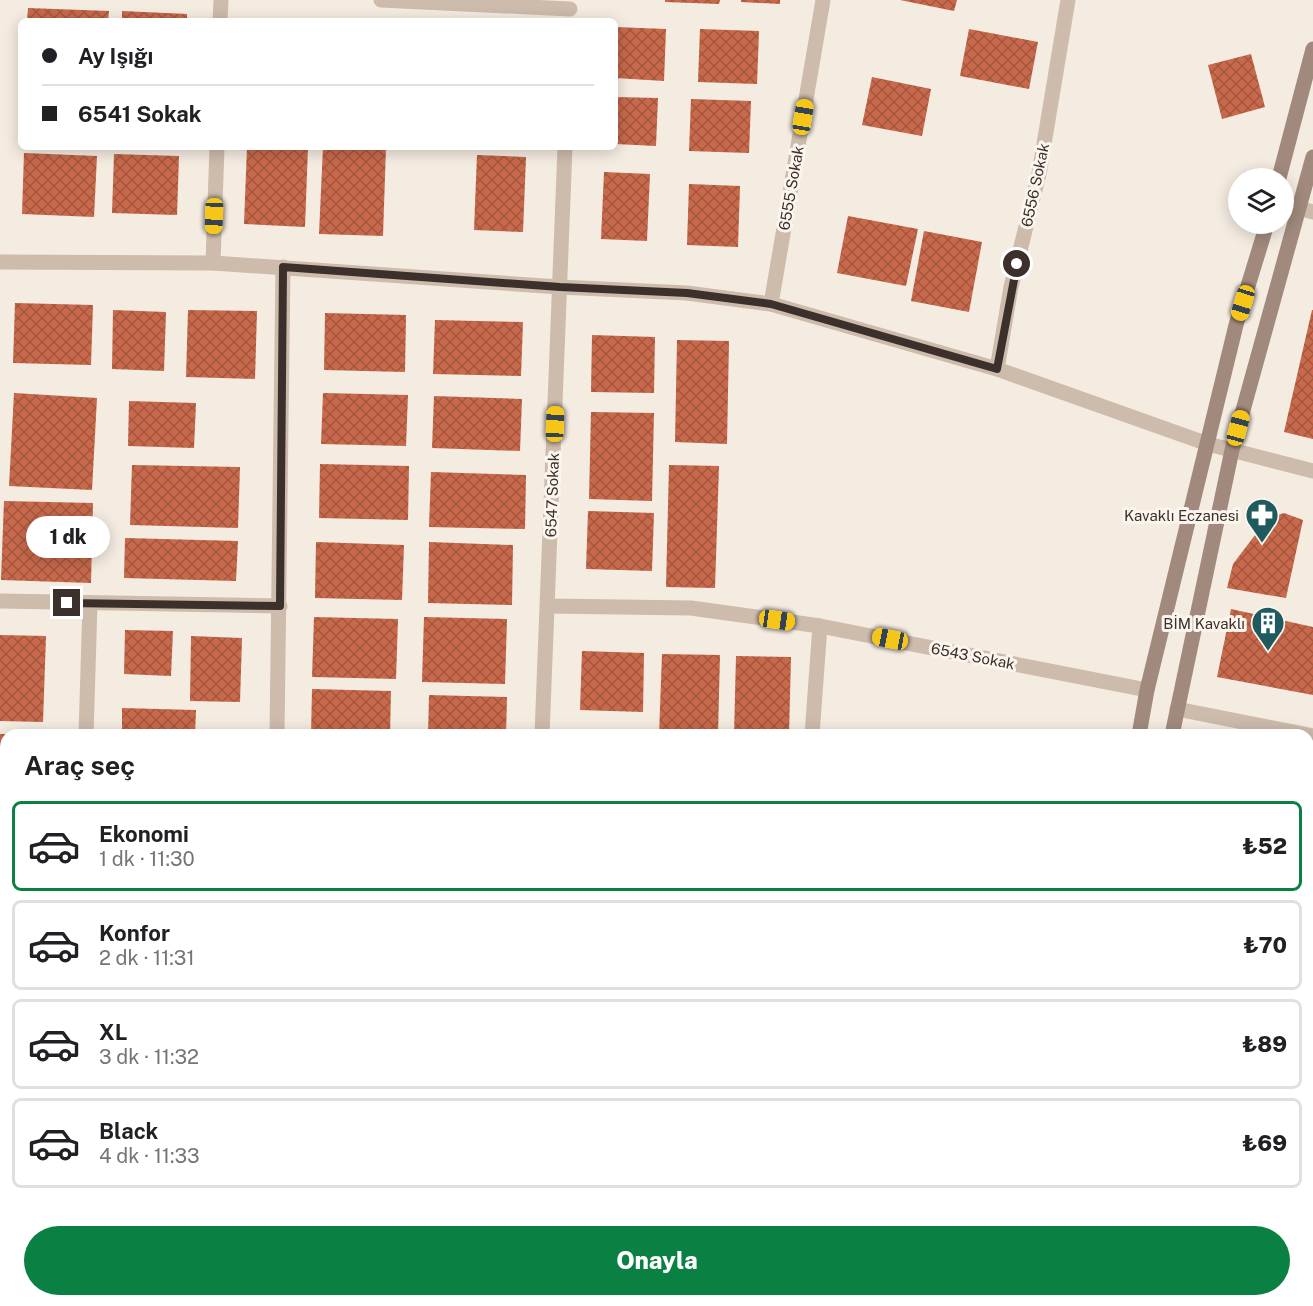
<!DOCTYPE html>
<html lang="tr">
<head>
<meta charset="utf-8">
<style>
  body { margin:0; font-family:"Public Sans",sans-serif; background:#f6f6f6; color:#202124; height:100vh; display:flex; flex-direction:column; font-size:22px; white-space:nowrap }
  * { box-sizing:border-box; margin:0 }
  p { font-size:20px; color:#757577 }
  .icon { flex:none; width:33px; height:33px; fill:none; stroke:currentColor; stroke-width:2; stroke-linecap:round; stroke-linejoin:round }
  .map { position:relative; flex:1; overflow:hidden }
  .details { position:absolute; left:0px; top:729px; width:1314px; height:578px; display:flex; flex-direction:column; background:#fff; border-radius:18px 18px 0 0; box-shadow:0 3px 15px #0003 }
  .details>* { flex:none }
  .banner { position:absolute; left:18px; top:18px; width:600px; height:132px; border-radius:9px; box-shadow:0 3px 15px #0003; display:grid; align-content:center; height:132px; padding:0 24px; background:#fff }
  .fabs { position:absolute; left:1228px; top:168px; display:grid; gap:12px }
  .fabs a { display:grid; place-items:center; width:66px; height:66px; border-radius:50%; background:#fff; box-shadow:0 3px 15px #0003; font-size:30px }
  .end { position:absolute; width:27px; height:27px; margin:-14px; border:8px solid #3b302b; background:#fff; box-shadow:0 0 0 3px #fff }
  .from { border-radius:50% }
  .bubble { position:absolute; height:42px; border-radius:21px; background:#fff; box-shadow:0 3px 15px #0003; font-size:20px; font-weight:800; line-height:42px; text-align:center }
  .car { position:absolute; width:18px; height:36px; margin:-18px -9px; border-radius:8px; box-shadow:0 0 4px 2px #0007; background:linear-gradient(#f5c518 24%,#345 0 40%,#f5c518 0 76%,#345 0 86%,#f5c518 0) }
  .banner b { display:flex; align-items:center; gap:21px; height:57px; font-size:22px }
  .banner b+b { border-top:2px solid #e0e0e0 }
  .banner i { width:15px; height:15px; background:#202124 }
  ul { padding:0; list-style:none }
  li { display:flex; align-items:center; gap:18px; height:90px; margin:0 12px 9px; padding:0 12px; border:3px solid #e0e0e0; border-radius:9px }
  li div { flex:1 }
  li b { display:block; font-size:22px }
  li em { font-style:normal; font-weight:800 }
  li.on { border-color:#0b8043 }
  li>.icon { width:54px; height:54px; stroke-width:1.5 }
  h2 { padding:0 24px; font-size:27px; line-height:72px }
  .cta { display:flex; gap:12px; margin-top:auto; padding:12px 24px }
  .cta a { flex:1; height:69px; border-radius:36px; background:#0b8043; color:#fff; font-size:24px; font-weight:800; line-height:69px; text-align:center }
  .map>svg:first-child { display:block }
</style>
</head>
<body>
<div class="map">
<svg width="1313" height="1306" viewBox="0 0 1313 1306">
  <defs>
    <pattern id="building-cross-hatch" width="8" height="8" patternUnits="userSpaceOnUse" patternTransform="scale(1.5)"><rect width="8" height="8" fill="#c8694b"/><path d="M0 0l8 8M0 8l8-8" fill="none" stroke="#a4573f"/></pattern>
  </defs>
  <rect width="100%" height="100%" fill="#f4ebe1"/>
  <g fill="url(#building-cross-hatch)">
    <polygon points="665,0 720,0 719,4 665,2"/>
    <polygon points="741,0 780,0 780,4 741,2"/>
    <polygon points="900,0 957,0 954,11"/>
    <polygon points="28,8 109,11 108,21 27,21"/>
    <polygon points="122,11 187,14 187,21 122,21"/>
    <polygon points="615,27 666,29 664,81 615,78"/>
    <polygon points="700,29 759,31 757,84 698,82"/>
    <polygon points="969,29 1038,42 1029,89 960,76"/>
    <polygon points="1251,54 1265,107 1222,119 1208,65"/>
    <polygon points="872,77 931,89 922,136 862,125"/>
    <polygon points="615,97 658,98 656,146 615,144"/>
    <polygon points="691,99 751,101 749,153 689,151"/>
    <polygon points="247,147 308,147 305,227 244,224"/>
    <polygon points="323,147 386,147 383,236 319,234"/>
    <polygon points="24,153 97,156 94,217 22,214"/>
    <polygon points="114,154 179,156 177,215 112,213"/>
    <polygon points="477,155 526,157 523,232 474,230"/>
    <polygon points="604,172 650,174 647,241 601,239"/>
    <polygon points="689,184 740,186 738,247 687,245"/>
    <polygon points="848,216 918,229 906,286 837,273"/>
    <polygon points="924,231 982,242 969,312 911,301"/>
    <polygon points="15,303 93,305 91,365 13,363"/>
    <polygon points="113,310 166,312 164,371 112,369"/>
    <polygon points="188,310 257,311 255,379 186,377"/>
    <polygon points="1312,310 1313,310 1313,439 1284,432"/>
    <polygon points="325,313 406,315 405,372 324,370"/>
    <polygon points="435,320 523,322 521,376 433,374"/>
    <polygon points="592,335 655,337 654,393 591,392"/>
    <polygon points="677,340 729,341 727,444 675,442"/>
    <polygon points="14,393 97,398 92,490 9,486"/>
    <polygon points="323,393 408,395 406,446 321,444"/>
    <polygon points="434,396 522,399 520,451 432,448"/>
    <polygon points="129,401 196,403 194,448 128,446"/>
    <polygon points="591,412 654,413 652,501 589,499"/>
    <polygon points="320,464 409,466 408,520 319,518"/>
    <polygon points="132,465 240,467 238,528 130,525"/>
    <polygon points="669,465 719,466 715,588 666,587"/>
    <polygon points="431,472 526,475 525,529 429,527"/>
    <polygon points="4,501 93,503 91,583 1,580"/>
    <polygon points="588,511 654,513 652,571 586,569"/>
    <polygon points="1284,513 1303,520 1286,598 1227,588 1233,564 1268,518"/>
    <polygon points="125,538 238,541 236,581 124,578"/>
    <polygon points="316,542 404,545 402,600 315,598"/>
    <polygon points="429,542 513,545 512,605 428,603"/>
    <polygon points="1231,609 1313,627 1313,695 1217,677"/>
    <polygon points="314,617 398,619 396,679 312,677"/>
    <polygon points="424,617 507,619 505,684 422,682"/>
    <polygon points="125,630 173,631 171,676 124,674"/>
    <polygon points="0,635 46,636 43,722 0,721"/>
    <polygon points="191,636 242,638 240,702 190,701"/>
    <polygon points="582,651 644,653 643,712 580,710"/>
    <polygon points="662,654 720,655 718,735 659,735"/>
    <polygon points="736,656 791,657 789,735 734,735"/>
    <polygon points="312,689 391,691 390,735 311,735"/>
    <polygon points="429,695 507,697 506,735 428,735"/>
    <polygon points="122,708 196,710 195,735 122,735"/>
    <rect x="0" y="734" width="6" height="108"/>
    <polygon points="1308,871 1313,872 1313,936 1308,935"/>
  </g>
  <g fill="none" stroke-linecap="round" stroke-linejoin="round">
    <g stroke="#cdbbac" stroke-width="15">
      <polyline points="381,0 570,9"/>
      <polyline points="220,21 221,0"/>
      <polyline points="1299,208 1313,212"/>
      <polyline points="0,262 213,263 560,287 687,293 771,304 997,369 1208,444 1313,471"/>
      <polyline points="213,263 217,147"/>
      <polyline points="771,304 823,0"/>
      <polyline points="997,369 1011,287 1039,174 1068,0"/>
      <polyline points="0,601 280,606"/>
      <polyline points="548,606 691,608 820,626 1147,690"/>
      <polyline points="1177,709 1313,736"/>
      <polyline points="86,735 90,604"/>
      <polyline points="277,735 283,267"/>
      <polyline points="542,735 565,147"/>
      <polyline points="812,735 820,626"/>
      <polyline points="0,901 6,905"/>
      <polyline points="1308,972 1313,973"/>
      <polyline points="80,1300 80,1306"/>
      <polyline points="821,1300 835,1306"/>
      <polyline points="1311,1306 1313,1292"/>
    </g>
    <g stroke="#a18a7d" stroke-width="15">
      <polyline points="1279,178 1313,49"/>
      <polyline points="1139,735 1147,690 1236,325 1267,224"/>
      <polyline points="1172,735 1232,450 1313,157"/>
      <polyline points="1017,1306 1018,1300"/>
      <polyline points="1054,1306 1055,1300"/>
    </g>
  </g>
  <g fill="none" stroke-linecap="round" stroke-linejoin="round">
    <polyline stroke="#3b302b" stroke-width="8" points="67,603 280,606 283,267 560,287 687,293 771,304 997,369 1017,264"/>
  </g>
  <defs>
    <g id="pharmacy-pin" transform="scale(1.725)"><path d="M0 17L-7.5 6A9.5 9.5 0 1 1 7.5 6Z" fill="#1f5a5e" stroke="#fbf5ee"/><path d="M-2-6h4v4h4v4h-4v4h-4v-4h-4v-4h4Z" fill="#fff"/></g>
    <g id="building-pin" transform="scale(1.725)"><path d="M0 17L-7.5 6A9.5 9.5 0 1 1 7.5 6Z" fill="#1f5a5e" stroke="#fbf5ee"/><path d="M-4-6H4V6H1V3H-1V6H-4ZM-2.5-4.3h1.7v1.8h-1.7ZM.8-4.3h1.7v1.8H.8ZM-2.5-1h1.7V.8h-1.7ZM.8-1h1.7V.8H.8Z" fill="#fff"/></g>
  </defs>
  <g fill-rule="evenodd">
    <use href="#pharmacy-pin" x="1262" y="515"/>
    <use href="#building-pin" x="1268" y="623"/>
  </g>
  <g text-anchor="middle" dominant-baseline="central" stroke-width="6" stroke-linejoin="round" paint-order="stroke">
    <g font-size="15" fill="#3b302b" stroke="#fbf5ee">
      <text transform="translate(1035 185) rotate(-78)">6556 Sokak</text>
      <text transform="translate(791 188) rotate(-80)">6555 Sokak</text>
      <text transform="translate(552 495) rotate(-88)">6547 Sokak</text>
      <text transform="translate(973 656) rotate(11)">6543 Sokak</text>
    </g>
    <g font-size="15" fill="#3b302b" stroke="#fbf5ee" text-anchor="end">
      <text x="1239" y="515">Kavaklı Eczanesi</text>
      <text x="1245" y="623">BİM Kavaklı</text>
    </g>
  </g>
</svg>
<div class="fabs">
<a><svg class="icon" aria-label="layers" viewBox="0 0 24 24"><path d="M12 4l9 5-9 5-9-5zM3 14l9 5 9-5"/></svg></a>
</div>
<i class="end from" style="left:1017px;top:264px"></i>
<i class="end" style="left:67px;top:603px"></i>
<div class="bubble" style="left:26px;top:516px;width:84px">1 dk</div>
<i class="car" style="left:803px;top:117px;rotate:9deg"></i>
<i class="car" style="left:214px;top:216px;rotate:182deg"></i>
<i class="car" style="left:1243px;top:303px;rotate:197deg"></i>
<i class="car" style="left:555px;top:424px;rotate:2deg"></i>
<i class="car" style="left:1238px;top:428px;rotate:15deg"></i>
<i class="car" style="left:777px;top:620px;rotate:98deg"></i>
<i class="car" style="left:890px;top:639px;rotate:281deg"></i>
<div class="banner">
<b><i class="from"></i>Ay Işığı</b>
<b><i></i>6541 Sokak</b>
</div>
<section class="details">
<h2>Araç seç</h2>
<ul>
<li class="on"><svg class="icon" aria-label="car" viewBox="0 0 24 24"><path d="M5 17H2v-5l4-1 3-4h7l3 4 3 1v5h-3M9 17h6M6 11h13"/><circle cx="7" cy="17" r="2"/><circle cx="17" cy="17" r="2"/></svg><div><b>Ekonomi</b><p>1 dk · 11:30</p></div><em>₺52</em></li>
<li><svg class="icon" aria-label="car" viewBox="0 0 24 24"><path d="M5 17H2v-5l4-1 3-4h7l3 4 3 1v5h-3M9 17h6M6 11h13"/><circle cx="7" cy="17" r="2"/><circle cx="17" cy="17" r="2"/></svg><div><b>Konfor</b><p>2 dk · 11:31</p></div><em>₺70</em></li>
<li><svg class="icon" aria-label="car" viewBox="0 0 24 24"><path d="M5 17H2v-5l4-1 3-4h7l3 4 3 1v5h-3M9 17h6M6 11h13"/><circle cx="7" cy="17" r="2"/><circle cx="17" cy="17" r="2"/></svg><div><b>XL</b><p>3 dk · 11:32</p></div><em>₺89</em></li>
<li><svg class="icon" aria-label="car" viewBox="0 0 24 24"><path d="M5 17H2v-5l4-1 3-4h7l3 4 3 1v5h-3M9 17h6M6 11h13"/><circle cx="7" cy="17" r="2"/><circle cx="17" cy="17" r="2"/></svg><div><b>Black</b><p>4 dk · 11:33</p></div><em>₺69</em></li>
</ul>
<div class="cta"><a>Onayla</a></div>
</section>
</div>
</body>
</html>
